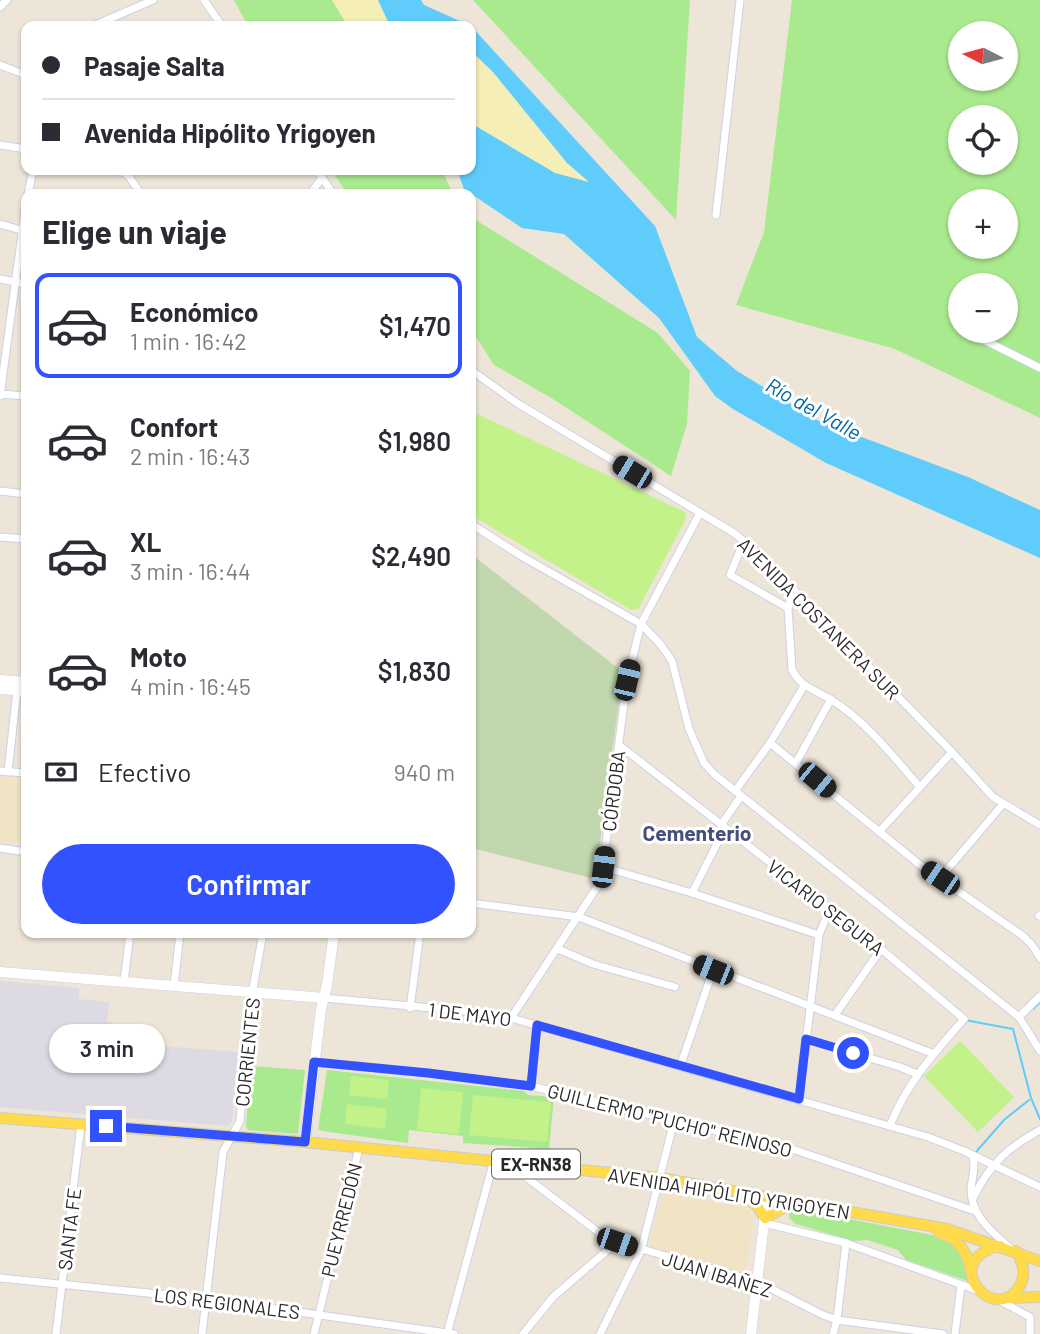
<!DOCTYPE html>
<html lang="es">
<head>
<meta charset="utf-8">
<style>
  body { margin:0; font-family:Barlow,sans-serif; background:#f2f2f3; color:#2b2b33; height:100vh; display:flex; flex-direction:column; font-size:26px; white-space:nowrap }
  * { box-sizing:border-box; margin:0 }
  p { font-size:23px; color:#7c7c81 }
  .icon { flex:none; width:38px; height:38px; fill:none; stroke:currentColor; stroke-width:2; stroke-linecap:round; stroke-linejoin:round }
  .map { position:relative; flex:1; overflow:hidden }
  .drawer { position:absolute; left:21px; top:189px; width:455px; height:749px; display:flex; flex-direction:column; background:#fff; border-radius:14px; box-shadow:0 2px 5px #0004 }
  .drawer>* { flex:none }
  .hud { position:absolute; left:21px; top:21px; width:455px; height:154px; border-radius:14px; box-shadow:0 2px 5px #0004; display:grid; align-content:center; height:154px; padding:0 21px; background:#fff }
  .needle { width:46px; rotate:276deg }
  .controls { position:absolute; left:948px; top:21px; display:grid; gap:14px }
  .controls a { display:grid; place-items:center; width:70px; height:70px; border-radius:50%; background:#fff; box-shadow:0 2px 5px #0004; font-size:35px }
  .end { position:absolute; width:32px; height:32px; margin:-16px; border:9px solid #3352ff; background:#fff; box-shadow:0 0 0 4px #fff }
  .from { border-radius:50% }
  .bubble { position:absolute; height:49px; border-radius:24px; background:#fff; box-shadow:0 2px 5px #0004; font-size:23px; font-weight:600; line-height:49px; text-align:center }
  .car { position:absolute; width:21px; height:42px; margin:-21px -10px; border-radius:9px; box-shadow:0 0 5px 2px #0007; background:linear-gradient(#222 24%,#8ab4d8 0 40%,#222 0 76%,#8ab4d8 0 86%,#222 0) }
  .hud b { display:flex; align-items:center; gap:24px; height:66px; font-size:26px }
  .hud b+b { border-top:2px solid #e1e1e2 }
  .hud i { width:18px; height:18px; background:#2b2b33 }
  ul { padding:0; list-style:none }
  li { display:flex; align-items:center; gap:21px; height:105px; margin:0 14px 10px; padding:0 7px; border:4px solid transparent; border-radius:14px }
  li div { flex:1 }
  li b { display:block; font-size:26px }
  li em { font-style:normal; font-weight:600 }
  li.active { border-color:#3352ff }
  li>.icon { width:63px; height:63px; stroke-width:1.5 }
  h2 { padding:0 21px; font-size:32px; line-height:84px }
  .pay { display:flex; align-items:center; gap:18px; height:77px; padding:0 21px; font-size:26px }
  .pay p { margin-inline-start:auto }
  .button { display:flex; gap:14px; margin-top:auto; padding:14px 21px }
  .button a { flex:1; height:80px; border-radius:42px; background:#3352ff; color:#fff; font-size:28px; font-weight:600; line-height:80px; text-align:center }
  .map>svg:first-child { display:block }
</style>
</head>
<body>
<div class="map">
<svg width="1040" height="1334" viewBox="0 0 1040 1334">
  <rect width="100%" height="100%" fill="#ede5d8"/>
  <polygon fill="#dddae4" points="0,981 79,988 79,999 109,1002 107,1022 162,1034 161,1046 238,1052 232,1121 228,1126 0,1107"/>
  <g fill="#f1e4c5">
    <polygon points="0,777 26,779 26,844 0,841"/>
    <polygon points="666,1194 747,1207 753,1216 746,1270 742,1273 652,1248 649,1244 661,1197"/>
  </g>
  <g fill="#aaea8e" fill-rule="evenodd">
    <polygon points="234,0 332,0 348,26 248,26"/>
    <polygon points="473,0 690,0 676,220"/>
    <path d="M792,0H1040V418L895,349L736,305L764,232ZM961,33H1006V79H961ZM961,117H1006V163H961ZM961,201H1006V247H961ZM961,285H1006V331H961Z"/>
    <polygon points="331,170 442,170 453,194 348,194"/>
    <polygon points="471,217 658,333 690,371 687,424 671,476 553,399 494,365 471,329"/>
    <polygon points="250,1066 305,1070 298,1134 248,1130 246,1126"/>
    <polygon points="327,1070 524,1091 528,1095 554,1097 549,1149 463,1143 463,1136 409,1130 408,1143 322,1131 318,1129"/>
    <path d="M798,1209L932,1235C960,1245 961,1252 968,1281L906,1260L898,1250L867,1240L853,1241L796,1224L789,1218V1213Z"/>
  </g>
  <g fill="#f6eeb7">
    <polygon points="332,0 378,0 390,26 348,26"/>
    <path d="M471,51C515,91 545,144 591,183L555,173L474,125L471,118Z"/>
  </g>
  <polygon fill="#c1d8ae" points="471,554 623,672 595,879 471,848"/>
  <g fill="#c2f289">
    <polygon points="471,411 685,512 686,519 638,609 631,610 471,515"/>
    <polygon points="960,1041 1014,1097 978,1132 924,1076"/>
    <polygon points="351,1076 389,1080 387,1099 349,1095"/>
    <polygon points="421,1088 463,1092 459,1134 417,1130"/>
    <polygon points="473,1095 551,1102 547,1142 469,1135"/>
    <polygon points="347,1104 387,1109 385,1129 345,1124"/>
  </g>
  <g fill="#5fccfb">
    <polygon points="378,0 421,0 424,5 471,26 390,26"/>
    <polygon points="471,26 655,226 697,337 737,371 819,421 968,477 1040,510 1040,558 826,463 733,409 715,396 659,318 564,234 522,228 464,189 457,170 471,170 471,118 474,125 555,173 589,182 567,163 493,72 471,51"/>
  </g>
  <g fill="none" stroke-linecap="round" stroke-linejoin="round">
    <g stroke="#5fccfb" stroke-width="2">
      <polyline points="1033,1009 1040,1002"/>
      <polyline points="965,1020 1013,1029 1031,1098 1040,1119"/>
      <polyline points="976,1152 1004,1120 1029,1100"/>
    </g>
    <g stroke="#cdd1e4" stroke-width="9">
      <g id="street">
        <polyline points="204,0 222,26"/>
        <polyline points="0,7 7,0"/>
        <polyline points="93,26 153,0"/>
        <polyline points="0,65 26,75"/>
        <polyline points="0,145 26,149"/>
        <polyline points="118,170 128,175 141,194"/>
        <polyline points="317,170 333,194"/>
        <polyline points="28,194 33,170"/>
        <polyline points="310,194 322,178"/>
        <polyline points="716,215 740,0"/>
        <polyline points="0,224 21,230"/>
        <polyline points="0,279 26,284"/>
        <polyline points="970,333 1040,368"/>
        <polyline points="471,370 517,403 734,533 758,553 952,752 993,797 1040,825"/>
        <polyline points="0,394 26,396"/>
        <polyline points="0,396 26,204"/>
        <polyline points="0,491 26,494"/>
        <polyline points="471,524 523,557 641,624 661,645 672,661 689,729 704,763 714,774 1019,1017 1040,1051"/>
        <polyline points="0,537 26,539"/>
        <polyline points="744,541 730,575 788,608"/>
        <path d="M793,590L788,608L792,670C801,687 815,690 830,699C866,721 892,755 919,786"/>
        <polyline points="770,743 919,864 1023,936 1032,945 1040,958"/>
        <path d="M619,745L881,949L964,1019C932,1056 909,1080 890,1125"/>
        <polyline points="796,763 831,699"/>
        <polyline points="0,771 26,773"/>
        <polyline points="8,772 17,690"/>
        <polyline points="735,791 770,743 804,686"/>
        <polyline points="721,825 741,796"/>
        <polyline points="879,832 952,752"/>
        <polyline points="0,848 26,852"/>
        <polyline points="603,867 692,893 819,935"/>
        <polyline points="940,878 1003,804"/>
        <polyline points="692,893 725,828"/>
        <polyline points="471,903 579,917 934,1054"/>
        <polyline points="1039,916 1040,915"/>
        <polyline points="558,949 593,964 675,987"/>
        <polyline points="124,982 130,933"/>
        <polyline points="174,986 180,933"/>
        <polyline points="324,998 487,1013 511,1018 928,1137 964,1151 1040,1187"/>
        <polyline points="410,1008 420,933"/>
        <polyline points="835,1015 881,949"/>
        <polyline points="1019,1017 1040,996"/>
        <polyline points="511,1018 601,881 627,680 641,624 700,513"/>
        <polyline points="806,1039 900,1067 917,1074"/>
        <polyline points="314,1062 428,1073 531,1086 795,1150 975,1211"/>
        <polyline points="680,1067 713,970"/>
        <polyline points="531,1086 537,1025"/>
        <polyline points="799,1099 819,935 829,910"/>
        <path d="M973,1155C976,1168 972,1177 971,1189C971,1217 993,1232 1011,1249"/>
        <polyline points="516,1163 522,1174 606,1238 617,1242 758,1282 823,1315 837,1320 943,1334"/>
        <path d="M973,1198C990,1164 1007,1148 1040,1130"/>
        <polyline points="764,1223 846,1243 979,1291"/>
        <polyline points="0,1278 207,1299 454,1334"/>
        <polyline points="997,1299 1030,1317 1030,1334"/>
        <polyline points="56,1334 81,1124"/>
        <polyline points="202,1334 223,1152 240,1121 250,1005 263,933"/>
        <polyline points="314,1334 359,1148"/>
        <polyline points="447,1334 494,1160"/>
        <polyline points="523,1334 553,1297 617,1242"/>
        <polyline points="600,1334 641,1251 674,1121"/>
        <polyline points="833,1334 837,1320 846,1243"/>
        <polyline points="955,1334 961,1285"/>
      </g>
    </g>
    <g stroke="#cdd1e4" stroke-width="11">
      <g id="secondary">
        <polyline points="0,680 26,682"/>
        <polyline points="0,689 26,691"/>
        <polyline points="0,972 324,998"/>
        <polyline points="305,1142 321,1009 327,985 334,933"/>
        <polyline points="751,1334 767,1197"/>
      </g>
    </g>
    <g stroke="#cbcbcb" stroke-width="12">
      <g id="primary">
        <polyline points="0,1118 305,1142 660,1178 947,1229 1040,1261"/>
        <polyline points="742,1194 757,1206 765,1218 785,1207 797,1204"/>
        <path d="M939,1233C959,1239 966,1250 971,1270"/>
        <path d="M1000,1246C938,1259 993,1327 1019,1287C1027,1275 1023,1262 1016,1251"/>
        <polyline points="1009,1298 1040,1297"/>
      </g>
    </g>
    <use href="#street" stroke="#fff" stroke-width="7"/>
    <use href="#secondary" stroke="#fff" stroke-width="10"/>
    <use href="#primary" stroke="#ffdb4b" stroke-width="10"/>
  </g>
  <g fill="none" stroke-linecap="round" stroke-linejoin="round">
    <polyline stroke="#3352ff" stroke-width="9" points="106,1126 305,1142 314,1062 428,1073 531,1086 537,1025 799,1099 806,1039 853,1053"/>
  </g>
  <g text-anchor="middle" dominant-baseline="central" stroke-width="6" stroke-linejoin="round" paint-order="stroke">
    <rect fill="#fff" stroke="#686868" stroke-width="2" x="492" y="1149.5" width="88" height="29" rx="5"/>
    <g font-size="18" font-weight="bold" fill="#282828">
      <text x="536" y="1164">EX-RN38</text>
    </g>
    <g font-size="19" fill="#282828" stroke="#fff">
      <text transform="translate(819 618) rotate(45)">AVENIDA COSTANERA SUR</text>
      <text transform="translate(613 791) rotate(-83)">CÓRDOBA</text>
      <text transform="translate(826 907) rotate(38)">VICARIO SEGURA</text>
      <text transform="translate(470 1014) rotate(7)">1 DE MAYO</text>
      <text transform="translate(247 1052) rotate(-84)">CORRIENTES</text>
      <text transform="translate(670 1120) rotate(14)">GUILLERMO "PUCHO" REINOSO</text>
      <text transform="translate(729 1193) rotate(9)">AVENIDA HIPÓLITO YRIGOYEN</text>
      <text transform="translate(341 1220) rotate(-76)">PUEYRREDÓN</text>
      <text transform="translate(69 1229) rotate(-83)">SANTA FE</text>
      <text transform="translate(717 1274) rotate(17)">JUAN IBAÑEZ</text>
      <text transform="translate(227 1303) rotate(7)">LOS REGIONALES</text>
    </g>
    <g font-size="21" font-style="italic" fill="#0067a5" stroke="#fff">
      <text transform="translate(814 408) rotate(29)">Río del Valle</text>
    </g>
    <g font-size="21" font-weight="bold" fill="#444d7d" stroke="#fff">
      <text x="697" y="832">Cementerio</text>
    </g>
  </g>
</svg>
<div class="controls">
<a><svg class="needle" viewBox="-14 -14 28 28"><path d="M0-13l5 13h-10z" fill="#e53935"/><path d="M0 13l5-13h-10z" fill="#7c7c81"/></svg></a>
<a><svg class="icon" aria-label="locate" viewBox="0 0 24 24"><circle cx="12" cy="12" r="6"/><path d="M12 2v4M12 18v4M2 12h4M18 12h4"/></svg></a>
<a>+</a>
<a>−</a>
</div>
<i class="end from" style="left:853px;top:1053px"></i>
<i class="end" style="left:106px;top:1126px"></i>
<div class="bubble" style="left:49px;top:1024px;width:116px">3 min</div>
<i class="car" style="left:632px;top:472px;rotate:301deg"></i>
<i class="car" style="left:627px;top:680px;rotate:13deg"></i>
<i class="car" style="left:817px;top:780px;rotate:130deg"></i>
<i class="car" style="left:603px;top:867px;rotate:7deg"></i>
<i class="car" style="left:940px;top:878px;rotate:304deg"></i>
<i class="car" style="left:713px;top:970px;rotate:292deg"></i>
<i class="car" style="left:617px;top:1242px;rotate:109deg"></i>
<div class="hud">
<b><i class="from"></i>Pasaje Salta</b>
<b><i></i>Avenida Hipólito Yrigoyen</b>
</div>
<section class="drawer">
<h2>Elige un viaje</h2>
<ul>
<li class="active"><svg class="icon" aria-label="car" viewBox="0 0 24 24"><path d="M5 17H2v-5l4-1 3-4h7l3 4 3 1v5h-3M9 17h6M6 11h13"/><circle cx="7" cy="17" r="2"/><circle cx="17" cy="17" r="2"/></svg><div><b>Económico</b><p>1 min · 16:42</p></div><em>$1,470</em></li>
<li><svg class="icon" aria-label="car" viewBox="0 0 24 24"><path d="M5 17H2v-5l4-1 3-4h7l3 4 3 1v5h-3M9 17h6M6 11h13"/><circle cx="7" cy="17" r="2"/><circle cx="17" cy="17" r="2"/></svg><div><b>Confort</b><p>2 min · 16:43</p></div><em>$1,980</em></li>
<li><svg class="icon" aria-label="car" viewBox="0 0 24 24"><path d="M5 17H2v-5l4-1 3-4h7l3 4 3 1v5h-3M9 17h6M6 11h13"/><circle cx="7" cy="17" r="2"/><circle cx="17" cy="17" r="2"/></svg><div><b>XL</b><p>3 min · 16:44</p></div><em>$2,490</em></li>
<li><svg class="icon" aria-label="car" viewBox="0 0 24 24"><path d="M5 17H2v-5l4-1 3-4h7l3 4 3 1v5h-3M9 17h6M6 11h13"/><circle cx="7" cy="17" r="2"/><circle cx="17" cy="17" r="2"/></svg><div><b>Moto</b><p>4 min · 16:45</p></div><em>$1,830</em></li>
</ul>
<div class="pay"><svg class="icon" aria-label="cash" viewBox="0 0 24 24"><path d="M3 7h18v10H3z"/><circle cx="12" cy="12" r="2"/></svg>Efectivo<p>940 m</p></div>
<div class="button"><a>Confirmar</a></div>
</section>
</div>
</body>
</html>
